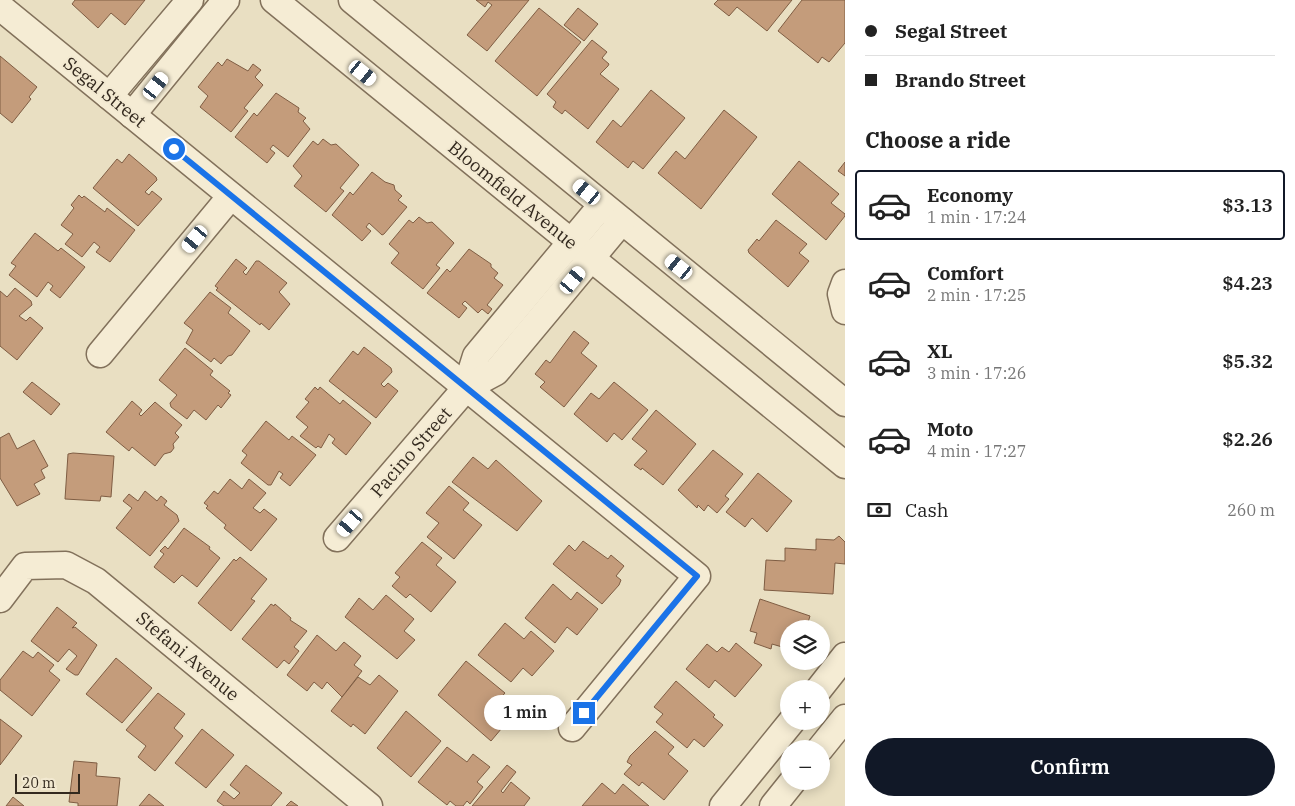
<!DOCTYPE html>
<html lang="en">
<head>
<meta charset="utf-8">
<style>
  body { margin:0; font-family:"IBM Plex Serif",serif; background:#f6f6f6; color:#222; height:100vh; display:flex; flex-direction:column; font-size:19px; white-space:nowrap }
  * { box-sizing:border-box; margin:0 }
  p { font-size:16px; color:#767676 }
  .icon { flex:none; width:28px; height:28px; fill:none; stroke:currentColor; stroke-width:2; stroke-linecap:round; stroke-linejoin:round }
  .map { position:relative; flex:1; overflow:hidden }
  .drawer { display:flex; flex-direction:column; background:#fff; width:450px }
  .drawer>* { flex:none }
  .hud { display:grid; align-content:center; height:110px; padding:0 20px; background:#fff }
  .controls { position:absolute; left:780px; top:620px; display:grid; gap:10px }
  .controls a { display:grid; place-items:center; width:50px; height:50px; border-radius:50%; background:#fff; box-shadow:0 2px 12px #0003; font-size:25px }
  .scale { position:absolute; left:15px; bottom:12px; width:65px; box-sizing:border-box; padding-left:5px; border:2px solid #33291e; border-top:0; font-size:14px; line-height:18px; white-space:nowrap; color:#33291e; -webkit-text-stroke:4px #f2e9d1; paint-order:stroke }
  .end { position:absolute; width:22px; height:22px; margin:-11px; border:6px solid #1a73e8; background:#fff; box-shadow:0 0 0 2px #fff }
  .from { border-radius:50% }
  .bubble { position:absolute; height:35px; border-radius:18px; background:#fff; box-shadow:0 2px 12px #0003; font-size:16px; font-weight:600; line-height:35px; text-align:center }
  .car { position:absolute; width:15px; height:30px; margin:-15px -8px; border-radius:6px; box-shadow:0 0 4px 1px #0007; background:linear-gradient(#fff 24%,#345 0 40%,#fff 0 76%,#345 0 86%,#fff 0) }
  .hud b { display:flex; align-items:center; gap:18px; height:48px; font-size:19px }
  .hud b+b { border-top:1px solid #e0e0e0 }
  .hud i { width:12px; height:12px; background:#222 }
  ul { padding:0; list-style:none }
  li { display:flex; align-items:center; gap:15px; height:70px; margin:0 10px 8px; padding:0 10px; border:2px solid transparent; border-radius:5px }
  li div { flex:1 }
  li b { display:block; font-size:19px }
  li em { font-style:normal; font-weight:600 }
  li.on { border-color:#111827 }
  li>.icon { width:45px; height:45px; stroke-width:1.5 }
  h2 { padding:0 20px; font-size:22px; line-height:60px }
  .pay { display:flex; align-items:center; gap:12px; height:55px; padding:0 20px; font-size:19px }
  .pay p { margin-inline-start:auto }
  .button { display:flex; gap:10px; margin-top:auto; padding:10px 20px }
  .button a { flex:1; height:58px; border-radius:30px; background:#111827; color:#fff; font-size:20px; font-weight:600; line-height:58px; text-align:center }
  main { display:flex; flex:1; min-height:0 }
  .map>svg:first-child { display:block }
</style>
</head>
<body>
<main>
<div class="map">
<svg width="845" height="806" viewBox="0 0 845 806">
  <rect width="100%" height="100%" fill="#e9dfc2"/>
  <g fill="#c49c7b" stroke="#7f5d43">
    <polygon points="75,0 145,0 125,25 111,13 98,28 72,4"/>
    <polygon points="476,0 529,0 487,51 467,35 492,5 488,2 485,7"/>
    <polygon points="718,0 792,0 767,31 737,7 729,16 714,4"/>
    <polygon points="802,0 845,0 845,43 829,62 822,57 818,63 778,31"/>
    <polygon points="539,8 581,42 537,96 495,61"/>
    <polygon points="578,8 598,24 584,41 564,25"/>
    <polygon points="592,40 607,52 602,58 609,64 608,66 600,74 619,89 588,129 565,110 562,114 553,107 556,102 547,94"/>
    <polygon points="0,56 37,87 29,97 31,99 12,123 0,113"/>
    <polygon points="227,59 248,71 253,64 261,70 255,77 263,85 244,108 248,111 231,132 200,107 208,96 198,87 218,62 222,66"/>
    <polygon points="651,90 685,118 643,169 633,161 628,168 596,142 613,120 621,127"/>
    <polygon points="276,93 299,108 298,112 306,118 303,121 310,129 288,157 273,145 270,149 275,153 267,163 235,137 254,113 257,116"/>
    <polygon points="724,110 757,137 701,209 658,173 676,151 685,159"/>
    <polygon points="323,139 331,145 336,144 359,165 340,188 344,191 326,212 294,186 302,176 293,166 313,141 318,145"/>
    <polygon points="129,154 156,177 157,180 145,192 149,195 152,191 162,199 138,226 93,188 117,159 122,163"/>
    <polygon points="799,161 839,194 831,203 845,214 845,216 826,240 772,194"/>
    <polygon points="845,162 845,176 838,171"/>
    <polygon points="372,172 385,182 394,185 395,190 402,196 398,200 407,207 384,234 382,235 369,223 366,227 371,231 362,241 332,215 350,192 353,195"/>
    <polygon points="79,195 82,198 84,196 105,212 107,208 135,230 110,262 96,252 100,247 94,242 82,257 65,244 73,234 61,225 74,208 71,205"/>
    <polygon points="419,217 427,223 432,222 454,243 436,265 440,268 423,289 391,263 399,253 389,244 409,220 413,223"/>
    <polygon points="776,220 807,244 799,253 809,261 788,287 749,253 748,250 757,239 759,241"/>
    <polygon points="35,233 58,251 61,248 85,267 60,298 50,290 53,286 48,282 37,297 9,275 16,266 11,263"/>
    <polygon points="469,249 491,264 491,267 498,273 494,278 503,285 487,305 492,309 488,314 482,309 478,313 465,301 462,304 467,308 459,318 427,293 447,269 450,272"/>
    <polygon points="236,259 247,268 243,272 246,275 256,261 259,261 287,283 279,292 290,304 269,330 261,323 260,325 216,290 218,288 215,286"/>
    <polygon points="15,288 31,301 32,305 19,316 26,321 30,317 43,328 17,360 0,346 0,291 7,297"/>
    <polygon points="210,292 231,308 228,313 250,331 232,355 228,356 221,364 214,358 211,362 186,343 193,330 184,323"/>
    <polygon points="574,331 589,343 581,353 597,366 564,407 540,387 545,382 535,374 546,360 550,363"/>
    <polygon points="364,347 391,368 392,372 381,384 384,387 388,383 398,391 376,418 329,381 353,351 358,355"/>
    <polygon points="185,348 213,371 210,375 230,391 228,393 231,395 221,408 218,405 206,420 194,410 187,419 171,407 170,403 177,395 159,380"/>
    <polygon points="32,382 60,404 51,415 23,392"/>
    <polygon points="614,382 648,410 622,440 614,433 607,442 574,414 591,393 599,399"/>
    <polygon points="315,387 318,390 320,387 340,404 343,400 371,423 346,455 332,443 335,439 329,434 321,448 318,446 316,448 300,436 308,427 296,417 309,402 305,399"/>
    <polygon points="132,401 142,410 139,414 141,416 155,402 182,425 175,433 179,437 173,444 174,448 171,452 164,454 155,466 132,447 129,451 106,432"/>
    <polygon points="656,410 696,444 663,485 642,468 641,470 634,465 647,451 632,439"/>
    <polygon points="266,421 289,440 292,436 316,455 290,486 280,478 283,474 279,471 271,485 268,485 241,463 247,455 242,451"/>
    <polygon points="9,433 17,449 34,440 48,466 41,470 45,478 34,484 40,494 17,506 0,478 0,438"/>
    <polygon points="713,450 743,474 725,496 729,499 717,513 708,505 704,511 698,505 697,508 678,490"/>
    <polygon points="73,453 114,456 111,497 101,496 100,501 65,499 68,454"/>
    <polygon points="473,457 488,469 496,460 542,501 517,531 452,482"/>
    <polygon points="758,473 792,501 767,532 752,518 745,527 726,512"/>
    <polygon points="230,479 242,489 249,479 266,493 253,508 260,513 264,509 277,519 251,551 224,528 226,525 206,508 208,506 204,503 214,491 218,494"/>
    <polygon points="449,486 469,503 463,510 482,525 454,559 427,537 439,523 426,513"/>
    <polygon points="145,491 157,501 161,496 167,501 164,505 177,515 179,521 150,556 116,528 132,508 123,501 129,494 138,501"/>
    <polygon points="184,528 210,547 209,549 220,558 197,587 182,575 174,583 154,567 164,554 160,551 165,546 168,549"/>
    <polygon points="839,536 845,542 845,564 835,563 833,594 764,590 766,560 785,561 785,548 816,550 816,539 834,540"/>
    <polygon points="583,541 608,559 611,555 624,566 616,576 621,580 619,585 602,604 553,564 569,545 575,551"/>
    <polygon points="422,542 442,558 436,565 456,582 431,612 410,594 406,598 392,586 400,577 395,573"/>
    <polygon points="240,557 267,579 251,599 255,601 231,631 198,603 234,559 236,561"/>
    <polygon points="553,584 571,600 577,592 598,609 577,635 567,627 555,643 525,618"/>
    <polygon points="386,595 414,619 404,631 415,640 397,659 345,617 359,598 373,610"/>
    <polygon points="760,599 810,616 806,629 789,629 789,649 772,644 771,649 754,643 757,633 750,631"/>
    <polygon points="271,604 274,606 275,604 291,618 290,620 307,631 294,647 299,651 289,664 284,660 277,668 242,639"/>
    <polygon points="57,607 77,623 72,628 75,627 97,645 78,675 75,675 66,669 77,656 69,649 58,662 31,641"/>
    <polygon points="505,623 524,639 531,631 554,651 532,676 523,668 511,682 478,655"/>
    <polygon points="317,635 336,651 344,642 361,656 354,665 362,671 342,697 327,682 322,689 314,682 307,691 287,675"/>
    <polygon points="736,643 762,665 735,697 715,680 709,688 686,669 707,644 717,652 722,647 729,652"/>
    <polygon points="23,651 33,658 38,652 54,665 49,671 60,680 32,716 0,690 0,680"/>
    <polygon points="116,658 152,688 122,723 86,694"/>
    <polygon points="466,661 505,693 496,703 512,716 491,741 438,695"/>
    <polygon points="379,675 398,691 365,734 353,724 351,727 331,711 358,677 370,685"/>
    <polygon points="676,681 715,715 713,717 723,725 704,747 694,739 687,748 656,722 663,714 654,707"/>
    <polygon points="158,693 185,714 174,728 183,736 155,771 138,757 146,746 126,730"/>
    <polygon points="406,711 441,741 411,777 377,748"/>
    <polygon points="0,719 22,736 0,765"/>
    <polygon points="202,729 234,755 206,788 175,763"/>
    <polygon points="655,731 674,747 668,754 688,771 664,800 642,782 639,786 624,774 632,765 627,762 630,756"/>
    <polygon points="447,747 467,762 473,754 490,767 477,782 483,787 470,804 467,801 463,806 456,806 450,801 447,805 418,782"/>
    <polygon points="74,761 97,763 96,776 120,778 117,806 78,806 78,803 69,802"/>
    <polygon points="246,765 282,793 271,806 224,806 217,801 224,791 234,799 240,793 230,785"/>
    <polygon points="507,765 516,772 501,791 503,793 511,782 530,798 524,806 472,806"/>
    <polygon points="602,783 615,794 623,784 649,806 582,806"/>
    <polygon points="149,794 164,806 139,806"/>
    <polygon points="13,797 24,806 6,806"/>
    <polygon points="291,801 298,806 286,806"/>
  </g>
  <g fill="none" stroke-linecap="round" stroke-linejoin="round">
    <g stroke="#82715b" stroke-width="29">
      <g id="minor">
        <polyline points="274,0 845,465"/>
        <polyline points="352,0 845,403"/>
        <polyline points="0,7 697,576 572,728"/>
        <polyline points="109,96 190,0"/>
        <polyline points="132,115 226,0"/>
        <polyline points="845,283 841,294 845,311"/>
        <polyline points="100,354 231,196"/>
        <polyline points="466,388 476,356 602,205"/>
        <polyline points="337,538 466,388 496,372 622,221"/>
        <polyline points="0,599 25,566 66,565 96,581 369,806"/>
        <polyline points="819,689 845,656"/>
        <polyline points="820,749 845,718"/>
        <polyline points="723,806 792,721"/>
        <polyline points="773,806 793,781"/>
      </g>
    </g>
    <use href="#minor" stroke="#f5ecd4" stroke-width="26"/>
  </g>
  <g fill="none" stroke-linecap="round" stroke-linejoin="round">
    <polyline stroke="#1a73e8" stroke-width="6" points="174,149 697,576 584,713"/>
  </g>
  <g text-anchor="middle" dominant-baseline="central" stroke-width="4" stroke-linejoin="round" paint-order="stroke">
    <g font-size="18" fill="#33291e" stroke="#f2e9d1">
      <text transform="translate(105 92) rotate(39)">Segal Street</text>
      <text transform="translate(513 195) rotate(39)">Bloomfield Avenue</text>
      <text transform="translate(411 452) rotate(-49)">Pacino Street</text>
      <text transform="translate(188 656) rotate(40)">Stefani Avenue</text>
    </g>
  </g>
</svg>
<div class="controls">
<a><svg class="icon" aria-label="layers" viewBox="0 0 24 24"><path d="M12 4l9 5-9 5-9-5zM3 14l9 5 9-5"/></svg></a>
<a>+</a>
<a>−</a>
</div>
<div class="scale">20 m</div>
<i class="end from" style="left:174px;top:149px"></i>
<i class="end" style="left:584px;top:713px"></i>
<div class="bubble" style="left:484px;top:695px;width:82px">1 min</div>
<i class="car" style="left:363px;top:73px;rotate:129deg"></i>
<i class="car" style="left:156px;top:86px;rotate:39deg"></i>
<i class="car" style="left:587px;top:192px;rotate:309deg"></i>
<i class="car" style="left:195px;top:239px;rotate:220deg"></i>
<i class="car" style="left:679px;top:267px;rotate:309deg"></i>
<i class="car" style="left:573px;top:280px;rotate:40deg"></i>
<i class="car" style="left:350px;top:523px;rotate:221deg"></i>
</div>
<section class="drawer">
<div class="hud">
<b><i class="from"></i>Segal Street</b>
<b><i></i>Brando Street</b>
</div>
<h2>Choose a ride</h2>
<ul>
<li class="on"><svg class="icon" aria-label="car" viewBox="0 0 24 24"><path d="M5 17H2v-5l4-1 3-4h7l3 4 3 1v5h-3M9 17h6M6 11h13"/><circle cx="7" cy="17" r="2"/><circle cx="17" cy="17" r="2"/></svg><div><b>Economy</b><p>1 min · 17:24</p></div><em>$3.13</em></li>
<li><svg class="icon" aria-label="car" viewBox="0 0 24 24"><path d="M5 17H2v-5l4-1 3-4h7l3 4 3 1v5h-3M9 17h6M6 11h13"/><circle cx="7" cy="17" r="2"/><circle cx="17" cy="17" r="2"/></svg><div><b>Comfort</b><p>2 min · 17:25</p></div><em>$4.23</em></li>
<li><svg class="icon" aria-label="car" viewBox="0 0 24 24"><path d="M5 17H2v-5l4-1 3-4h7l3 4 3 1v5h-3M9 17h6M6 11h13"/><circle cx="7" cy="17" r="2"/><circle cx="17" cy="17" r="2"/></svg><div><b>XL</b><p>3 min · 17:26</p></div><em>$5.32</em></li>
<li><svg class="icon" aria-label="car" viewBox="0 0 24 24"><path d="M5 17H2v-5l4-1 3-4h7l3 4 3 1v5h-3M9 17h6M6 11h13"/><circle cx="7" cy="17" r="2"/><circle cx="17" cy="17" r="2"/></svg><div><b>Moto</b><p>4 min · 17:27</p></div><em>$2.26</em></li>
</ul>
<div class="pay"><svg class="icon" aria-label="cash" viewBox="0 0 24 24"><path d="M3 7h18v10H3z"/><circle cx="12" cy="12" r="2"/></svg>Cash<p>260 m</p></div>
<div class="button"><a>Confirm</a></div>
</section>
</main>
</body>
</html>
